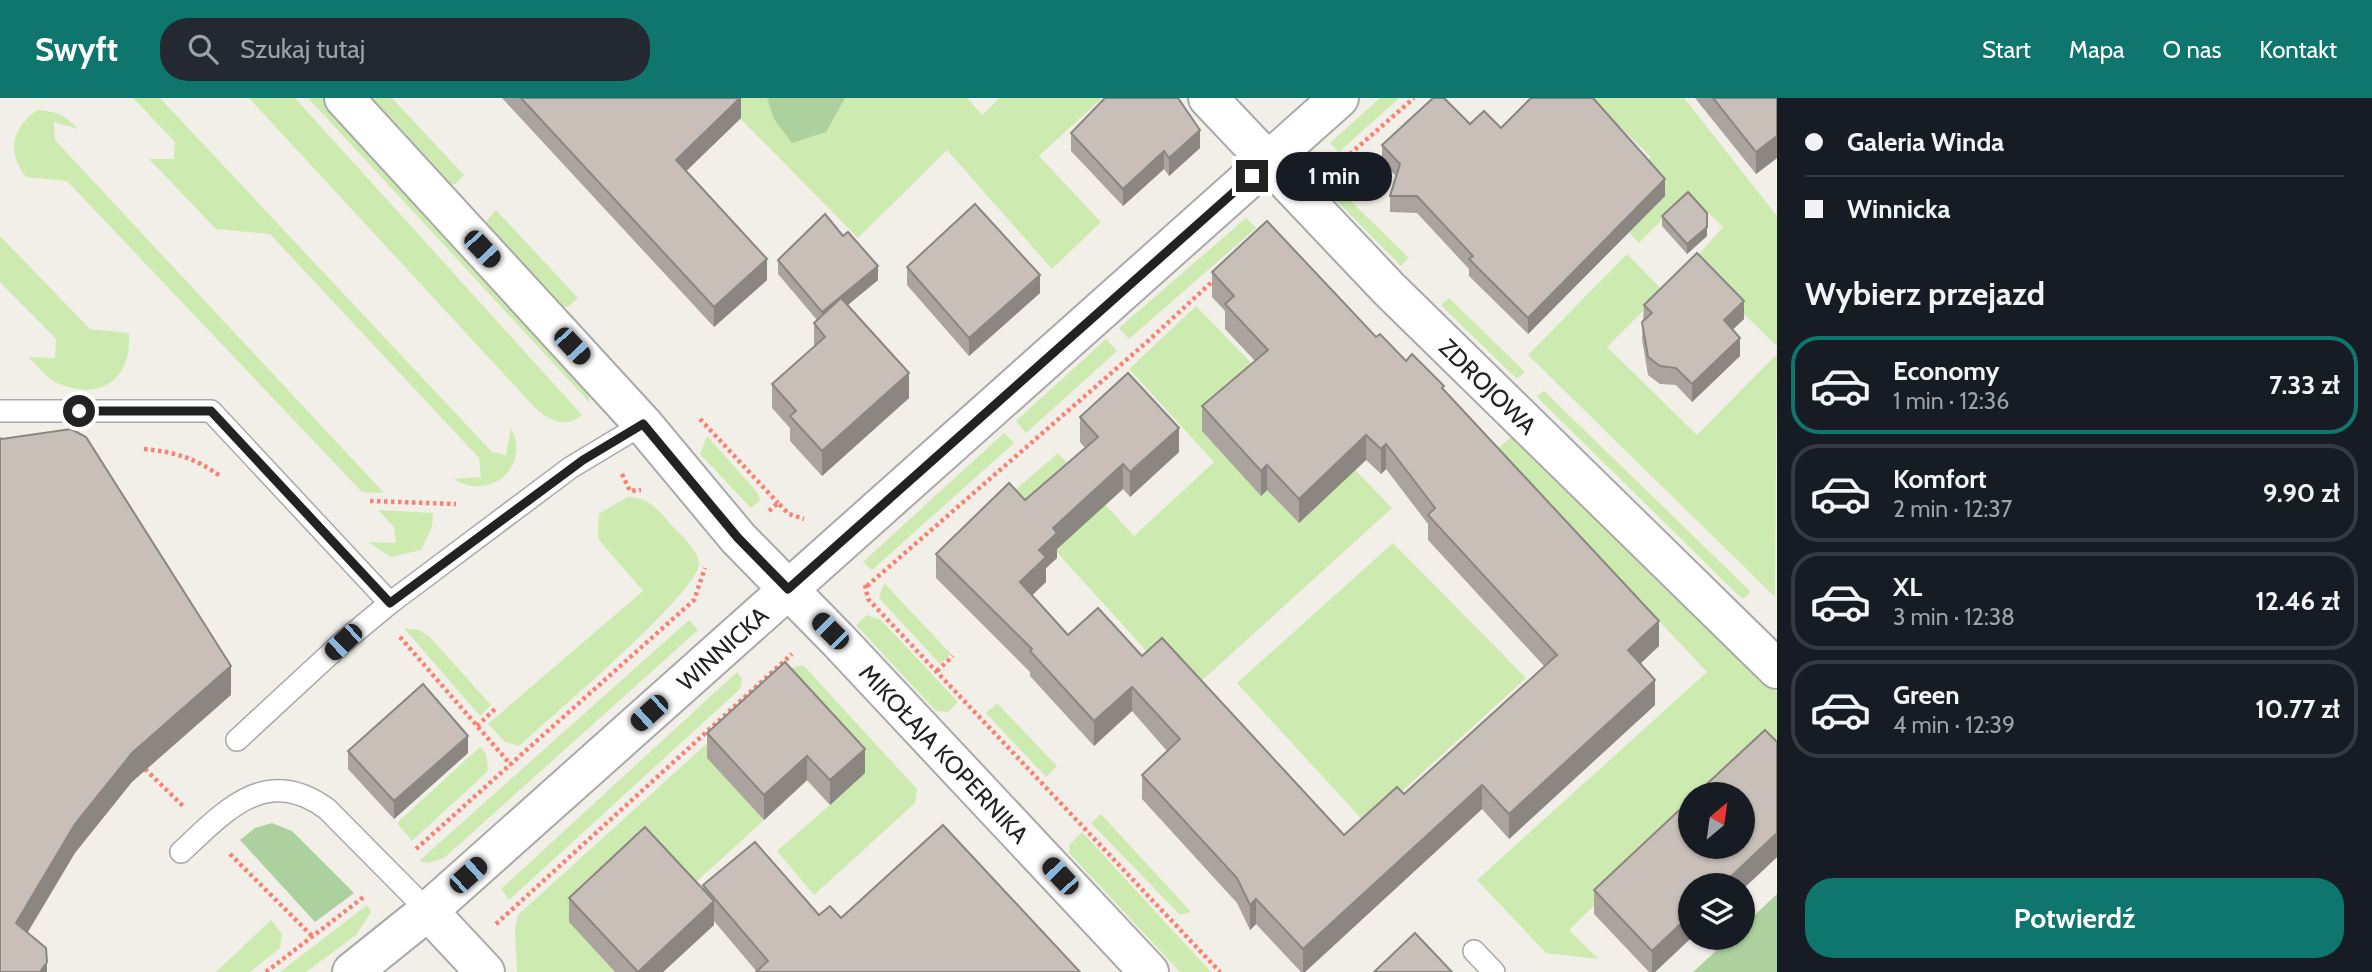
<!DOCTYPE html>
<html lang="pl">
<head>
<meta charset="utf-8">
<style>
  body { margin:0; font-family:Cabin,sans-serif; background:#242831; color:#f1f3f6; height:100vh; display:flex; flex-direction:column; font-size:26px; white-space:nowrap }
  * { box-sizing:border-box; margin:0 }
  p { font-size:23px; color:#9ea1a6 }
  .icon { flex:none; width:38px; height:38px; fill:none; stroke:currentColor; stroke-width:2; stroke-linecap:round; stroke-linejoin:round }
  .map { position:relative; flex:1; overflow:hidden }
  .drawer { display:flex; flex-direction:column; background:#171b24; width:595px }
  .drawer>* { flex:none }
  .hud { display:grid; align-content:center; height:154px; padding:0 28px; background:#171b24 }
  .needle { width:46px; rotate:29deg }
  .controls { position:absolute; left:1678px; top:684px; display:grid; gap:14px }
  .controls a { display:grid; place-items:center; width:77px; height:77px; border-radius:50%; background:#171b24; box-shadow:0 2px 5px #0004; font-size:35px }
  .end { position:absolute; width:32px; height:32px; margin:-16px; border:9px solid #222; background:#fff; box-shadow:0 0 0 4px #fff }
  .from { border-radius:50% }
  .bubble { position:absolute; height:49px; border-radius:24px; background:#171b24; box-shadow:0 2px 5px #0004; font-size:23px; font-weight:800; line-height:49px; text-align:center }
  .car { position:absolute; width:21px; height:42px; margin:-21px -10px; border-radius:9px; box-shadow:0 0 5px 2px #0007; background:linear-gradient(#222 24%,#8ab4d8 0 40%,#222 0 76%,#8ab4d8 0 86%,#222 0) }
  .hud b { display:flex; align-items:center; gap:24px; height:66px; font-size:26px }
  .hud b+b { border-top:2px solid #363941 }
  .hud i { width:18px; height:18px; background:#f1f3f6 }
  ul { padding:0; list-style:none }
  li { display:flex; align-items:center; gap:21px; height:98px; margin:0 14px 10px; padding:0 14px; border:4px solid #363941; border-radius:28px }
  li div { flex:1 }
  li b { display:block; font-size:26px }
  li em { font-style:normal; font-weight:800 }
  li.current { border-color:#0f766e }
  li>.icon { width:63px; height:63px; stroke-width:1.5 }
  h2 { padding:0 28px; font-size:32px; line-height:84px }
  .button { display:flex; gap:14px; margin-top:auto; padding:14px 28px }
  .button a { flex:1; height:80px; border-radius:28px; background:#0f766e; color:#fff; font-size:28px; font-weight:800; line-height:80px; text-align:center }
  header { display:flex; align-items:center; gap:42px; box-sizing:border-box; height:98px; padding:0 35px; background:#0f766e; color:#fff }
  header strong { font-size:33px }
  nav { display:flex; gap:38px; margin-inline-start:auto; font-size:24px }
  .search { width:490px; height:63px; background:#242831; display:flex; align-items:center; gap:18px; box-sizing:border-box; padding:0 24px; border-radius:28px; color:#9ea1a6; font-size:26px }
  main { display:flex; flex:1; min-height:0 }
  .map>svg:first-child { display:block }
</style>
</head>
<body>
<header>
<strong>Swyft</strong>
<div class="search"><svg class="icon" aria-label="search" viewBox="0 0 24 24"><circle cx="10" cy="10" r="6"/><path d="M15 15l6 6"/></svg>Szukaj tutaj</div>
<nav><a>Start</a><a>Mapa</a><a>O nas</a><a>Kontakt</a></nav>
</header>
<main>
<div class="map">
<svg width="1777" height="874" viewBox="0 0 1777 874">
  <rect width="100%" height="100%" fill="#f2efe9"/>
  <g fill="#cdebb0">
    <path d="M133,0H160L492,354L506,357L511,330C531,369 490,404 454,381L481,379L479,360L270,136L216,131L149,61H174L175,44Z"/>
    <path d="M249,0H295L582,317C566,330 552,324 537,312Z"/>
    <polygon points="308,0 324,0 562,255 587,289 590,305"/>
    <polygon points="373,0 392,0 464,77 455,86 446,87 373,8"/>
    <polygon points="720,0 967,0 982,17 1000,0 1102,0 1039,58 1101,124 1052,171 947,52 858,140"/>
    <polygon points="1380,0 1399,0 1339,54 1330,45"/>
    <polygon points="1590,0 1684,0 1777,118 1777,248 1691,165 1723,129 1688,95 1639,145 1602,107 1651,59"/>
    <path d="M37,12C56,13 65,17 78,31L54,24L55,42L384,395L362,394L67,83L26,79C7,54 11,31 37,12Z"/>
    <polygon points="1331,84 1409,160 1401,168 1324,90"/>
    <polygon points="496,112 578,200 568,209 559,209 486,130 487,122"/>
    <polygon points="1246,120 1256,130 1129,241 1119,230"/>
    <path d="M0,138L90,231L129,235C132,281 101,304 57,285C47,280 37,267 28,259L55,260L56,241L0,184Z"/>
    <polygon points="1627,156 1663,193 1607,249 1697,337 1777,256 1775,499 1528,257"/>
    <polygon points="1449,200 1525,274 1517,281 1448,214 1441,207"/>
    <polygon points="1196,208 1392,410 1186,597 1007,399 1058,355 1134,438 1214,364 1129,271"/>
    <polygon points="1106,241 1117,253 1026,335 1016,323"/>
    <polygon points="1544,293 1751,494 1743,501 1736,495 1543,305 1537,298"/>
    <polygon points="1004,335 1014,345 872,472 863,464"/>
    <polygon points="1515,336 1761,581 1777,594 1777,646 1708,696 1690,696 1690,714 1569,832 1598,861 1546,855 1477,782 1707,574 1497,351"/>
    <polygon points="707,338 757,394 760,402 751,410 700,356"/>
    <path d="M627,399C650,399 660,414 674,430C683,439 697,451 699,465C702,492 546,623 519,648L505,644L488,626L643,493L598,441L599,416Z"/>
    <polygon points="378,412 433,415 432,429 421,452 391,459 368,444 396,445 394,429"/>
    <polygon points="1393,445 1526,580 1366,726 1237,585"/>
    <polygon points="884,485 951,556 940,566 879,500"/>
    <polygon points="867,517 881,522 958,604 948,614 936,613 856,527"/>
    <polygon points="689,522 698,532 444,760 428,765 419,763"/>
    <polygon points="404,530 419,532 430,539 491,607 480,618"/>
    <polygon points="803,567 917,691 915,705 814,797 777,753 830,707 807,683 684,795 570,824 615,874 517,874 515,832 518,817 790,570"/>
    <polygon points="737,574 742,581 740,591 509,802 501,791"/>
    <polygon points="997,605 1057,668 1046,679 986,615"/>
    <polygon points="480,649 486,656 488,673 412,743 397,725"/>
    <polygon points="1101,716 1191,814 1180,817 1091,725"/>
    <polygon points="1082,734 1211,874 1180,874 1069,755 1070,746"/>
    <polygon points="367,807 371,814 356,837 306,874 280,874"/>
    <polygon points="271,822 282,836 280,850 250,874 216,874"/>
  </g>
  <g fill="#add19e">
    <polygon points="767,0 845,0 826,34 792,45 774,21"/>
    <polygon points="272,725 292,733 354,795 315,824 240,742 255,730"/>
    <polygon points="1777,796 1777,874 1693,874 1730,840 1743,840 1743,828"/>
  </g>
  <g fill="none" stroke-linecap="round" stroke-linejoin="round">
    <g stroke="#a9a9a9" stroke-width="24">
      <g id="lane">
        <polyline points="0,313 211,313 390,505 570,370 643,326"/>
        <polyline points="237,642 343,544 390,505"/>
        <path d="M181,754C225,713 266,666 327,711L428,813"/>
        <polyline points="1474,853 1494,874"/>
      </g>
    </g>
    <g stroke="#a9a9a9" stroke-width="42">
      <g id="street">
        <path id="s1" d="M344,0L643,326L738,440L838,542L1149,874"/>
        <path id="s2" d="M1208,0L1389,191L1777,571"/>
        <polyline points="428,813 485,874"/>
        <path id="s3" d="M352,874L428,813L1339,0"/>
      </g>
    </g>
    <g stroke="#fa8072" stroke-width="4.5" stroke-dasharray="3.5 3.5" stroke-linecap="butt">
      <polyline points="1334,70 1414,0"/>
      <polyline points="700,321 778,405"/>
      <path d="M144,351C175,354 195,360 220,378"/>
      <polyline points="622,376 630,393 641,392"/>
      <polyline points="370,403 456,406"/>
      <polyline points="769,413 778,405 789,416 804,421"/>
      <polyline points="865,487 868,501 1220,874"/>
      <polyline points="867,488 1148,243 1215,181"/>
      <polyline points="400,539 511,667"/>
      <polyline points="937,573 953,558"/>
      <polyline points="477,628 495,611"/>
      <polyline points="145,671 183,708"/>
      <polyline points="416,751 694,502 705,470"/>
      <polyline points="230,756 313,839"/>
      <polyline points="496,826 792,556"/>
      <polyline points="266,874 365,798"/>
    </g>
    <use href="#lane" stroke="#fff" stroke-width="21"/>
    <use href="#street" stroke="#fff" stroke-width="38"/>
  </g>
  <g fill="#aba49e">
    <polygon points="502,0 741,0 741,20 686,73 767,182 714,229"/>
    <polygon points="1695,0 1777,0 1777,60 1756,76"/>
    <polygon points="1470,26 1501,30 1665,98 1528,236 1469,178 1469,171 1417,115 1390,114 1390,98 1396,78 1382,64 1382,47"/>
    <polygon points="1071,35 1200,50 1169,78 1164,71 1123,108 1071,53"/>
    <polygon points="1662,118 1707,138 1687,156 1662,128"/>
    <polygon points="778,162 878,182 848,207 909,300 822,378 790,343 790,330 772,310 772,286 814,249 814,225 817,222 778,176"/>
    <polygon points="907,169 1040,195 969,258 907,187"/>
    <polygon points="1212,174 1376,239 1444,292 1659,548 1640,566 1655,607 1509,741 1482,711 1305,874 1301,874 1256,826 1250,832 1237,805 1142,701 1142,677 1167,653 1132,613 1094,648 1030,578 1030,574 936,480 936,456 1025,402 1085,350 1080,344 1080,319 1179,354 1130,399 1123,391 1057,451 1057,460 1046,470 1046,484 1032,497 1068,537 1142,558 1344,737 1404,696 1544,568 1428,442 1428,426 1386,371 1381,376 1366,362 1299,425 1267,392 1261,398 1202,333 1202,308 1255,263 1225,231 1225,213 1212,199"/>
    <polygon points="1644,207 1744,221 1732,232 1740,258 1692,304 1676,287 1660,286 1648,277 1642,241"/>
    <polygon points="785,564 865,675 830,707 807,682 764,722 707,660 707,635"/>
    <polygon points="1777,644 1777,759 1743,791 1743,788 1691,840 1655,874 1649,874 1594,816 1594,792"/>
    <polygon points="348,653 468,655 394,721 348,671"/>
    <polygon points="703,787 819,817 841,820 1080,874 757,874 714,823 714,827 663,874 615,874 569,824 569,800 703,792"/>
  </g>
  <g fill="#8b8681">
    <polygon points="741,0 741,20 676,83 676,62"/>
    <polygon points="1200,32 1200,50 1169,78 1169,60"/>
    <polygon points="1777,38 1777,60 1756,76 1756,54"/>
    <polygon points="1164,53 1164,71 1123,108 1123,91"/>
    <polygon points="1665,81 1665,98 1528,236 1528,220"/>
    <polygon points="1707,129 1707,138 1687,156 1687,146"/>
    <polygon points="767,161 767,182 714,229 714,209"/>
    <polygon points="878,168 878,182 822,228 822,214"/>
    <polygon points="1040,177 1040,195 969,258 969,240"/>
    <polygon points="1744,203 1744,221 1724,240 1724,222"/>
    <polygon points="1740,240 1740,258 1692,304 1692,286"/>
    <polygon points="909,275 909,300 822,378 822,353"/>
    <polygon points="1179,330 1179,354 1130,399 1130,374"/>
    <polygon points="1366,337 1366,362 1299,425 1299,401"/>
    <polygon points="1386,346 1386,371 1381,376 1381,351"/>
    <polygon points="1123,366 1123,391 1057,451 1057,460 1046,470 1046,484 1020,509 1020,484 1053,430"/>
    <polygon points="1267,367 1267,392 1261,398 1261,373"/>
    <polygon points="1659,523 1659,548 1628,577 1628,552"/>
    <polygon points="231,568 231,597 132,684 75,755 16,854 16,825 75,726 132,655"/>
    <polygon points="1655,582 1655,607 1509,741 1509,716"/>
    <polygon points="1132,589 1132,613 1094,648 1094,623"/>
    <polygon points="468,638 468,655 394,721 394,703"/>
    <polygon points="865,651 865,675 830,707 830,682"/>
    <polygon points="807,658 807,682 764,722 764,697"/>
    <polygon points="1482,687 1482,711 1305,874 1303,874 1303,851"/>
    <polygon points="1777,735 1777,759 1743,791 1743,788 1721,788"/>
    <polygon points="1256,801 1256,826 1250,832 1250,807"/>
    <polygon points="714,803 714,827 663,874 638,874"/>
    <polygon points="1690,817 1691,840 1655,874 1652,874 1652,853"/>
    <polygon points="47,864 47,874 40,874"/>
  </g>
  <g fill="#c7bfb8" stroke="#8b8681" stroke-width="2">
    <polygon points="521,0 740,0 676,62 767,161 714,209"/>
    <polygon points="1105,0 1178,0 1200,32 1169,60 1164,53 1123,91 1071,35"/>
    <polygon points="1433,0 1444,0 1470,26 1484,13 1501,30 1531,0 1593,0 1665,81 1528,220 1469,161 1473,158 1417,98 1390,98 1400,66 1382,47"/>
    <polygon points="1713,0 1777,0 1777,38 1756,54"/>
    <polygon points="1688,94 1707,115 1707,129 1687,146 1662,118"/>
    <polygon points="975,106 1040,177 969,240 907,169"/>
    <polygon points="825,116 843,138 848,134 878,168 822,214 778,162"/>
    <polygon points="1267,123 1376,239 1380,236 1406,263 1412,256 1444,288 1442,290 1659,523 1628,552 1655,582 1509,716 1482,687 1303,851 1256,801 1250,807 1237,780 1142,677 1180,641 1132,589 1094,623 1030,553 1032,551 936,456 1009,385 1025,402 1098,339 1080,319 1128,275 1179,330 1130,374 1123,366 1053,430 1057,435 1039,452 1046,459 1020,484 1068,537 1098,510 1142,558 1162,540 1344,737 1397,689 1404,696 1557,557 1428,417 1435,410 1386,346 1381,351 1366,337 1299,401 1267,367 1261,373 1202,308 1268,252 1225,206 1234,198 1212,174"/>
    <polygon points="1697,155 1744,203 1724,222 1740,240 1692,286 1676,270 1660,268 1648,259 1642,224 1652,215 1644,207"/>
    <polygon points="841,200 909,275 822,353 790,318 796,313 772,286 825,239 814,225"/>
    <polygon points="71,331 86,339 231,568 132,655 75,726 16,825 46,850 47,864 40,874 0,874 0,340 2,341"/>
    <polygon points="785,564 865,651 830,682 807,658 764,697 707,635"/>
    <polygon points="423,586 468,638 394,703 348,653"/>
    <polygon points="1765,632 1777,644 1777,735 1721,788 1690,788 1690,817 1652,853 1594,792 1690,702 1690,749 1743,749 1743,696 1696,696"/>
    <polygon points="943,727 1080,874 756,874 768,863 703,787 755,744 819,817 830,808 841,820"/>
    <polygon points="645,729 714,803 638,874 569,800"/>
    <polygon points="1415,835 1452,874 1374,874"/>
  </g>
  <g fill="none" stroke-linecap="round" stroke-linejoin="round">
    <polyline stroke="#222" stroke-width="9" points="79,313 211,313 390,505 583,362 643,326 738,440 788,491 1252,78"/>
  </g>
  <g text-anchor="middle" dominant-baseline="central" stroke-width="6" stroke-linejoin="round" paint-order="stroke">
    <g font-size="24" fill="#222" stroke="#fff">
      <text stroke="none"><textPath href="#s2" startOffset="402">ZDROJOWA</textPath></text>
      <text stroke="none"><textPath href="#s3" startOffset="492">WINNICKA</textPath></text>
      <text stroke="none"><textPath href="#s1" startOffset="889">MIKOŁAJA KOPERNIKA</textPath></text>
    </g>
  </g>
</svg>
<div class="controls">
<a><svg class="needle" viewBox="-14 -14 28 28"><path d="M0-13l5 13h-10z" fill="#e53935"/><path d="M0 13l5-13h-10z" fill="#9ea1a6"/></svg></a>
<a><svg class="icon" aria-label="layers" viewBox="0 0 24 24"><path d="M12 4l9 5-9 5-9-5zM3 14l9 5 9-5"/></svg></a>
</div>
<i class="end from" style="left:79px;top:313px"></i>
<i class="end" style="left:1252px;top:78px"></i>
<div class="bubble" style="left:1276px;top:54px;width:116px">1 min</div>
<i class="car" style="left:482px;top:151px;rotate:137deg"></i>
<i class="car" style="left:572px;top:248px;rotate:137deg"></i>
<i class="car" style="left:830px;top:533px;rotate:315deg"></i>
<i class="car" style="left:343px;top:544px;rotate:227deg"></i>
<i class="car" style="left:649px;top:615px;rotate:228deg"></i>
<i class="car" style="left:468px;top:777px;rotate:48deg"></i>
<i class="car" style="left:1060px;top:778px;rotate:317deg"></i>
</div>
<section class="drawer">
<div class="hud">
<b><i class="from"></i>Galeria Winda</b>
<b><i></i>Winnicka</b>
</div>
<h2>Wybierz przejazd</h2>
<ul>
<li class="current"><svg class="icon" aria-label="car" viewBox="0 0 24 24"><path d="M5 17H2v-5l4-1 3-4h7l3 4 3 1v5h-3M9 17h6M6 11h13"/><circle cx="7" cy="17" r="2"/><circle cx="17" cy="17" r="2"/></svg><div><b>Economy</b><p>1 min · 12:36</p></div><em>7.33 zł</em></li>
<li><svg class="icon" aria-label="car" viewBox="0 0 24 24"><path d="M5 17H2v-5l4-1 3-4h7l3 4 3 1v5h-3M9 17h6M6 11h13"/><circle cx="7" cy="17" r="2"/><circle cx="17" cy="17" r="2"/></svg><div><b>Komfort</b><p>2 min · 12:37</p></div><em>9.90 zł</em></li>
<li><svg class="icon" aria-label="car" viewBox="0 0 24 24"><path d="M5 17H2v-5l4-1 3-4h7l3 4 3 1v5h-3M9 17h6M6 11h13"/><circle cx="7" cy="17" r="2"/><circle cx="17" cy="17" r="2"/></svg><div><b>XL</b><p>3 min · 12:38</p></div><em>12.46 zł</em></li>
<li><svg class="icon" aria-label="car" viewBox="0 0 24 24"><path d="M5 17H2v-5l4-1 3-4h7l3 4 3 1v5h-3M9 17h6M6 11h13"/><circle cx="7" cy="17" r="2"/><circle cx="17" cy="17" r="2"/></svg><div><b>Green</b><p>4 min · 12:39</p></div><em>10.77 zł</em></li>
</ul>
<div class="button"><a>Potwierdź</a></div>
</section>
</main>
</body>
</html>
